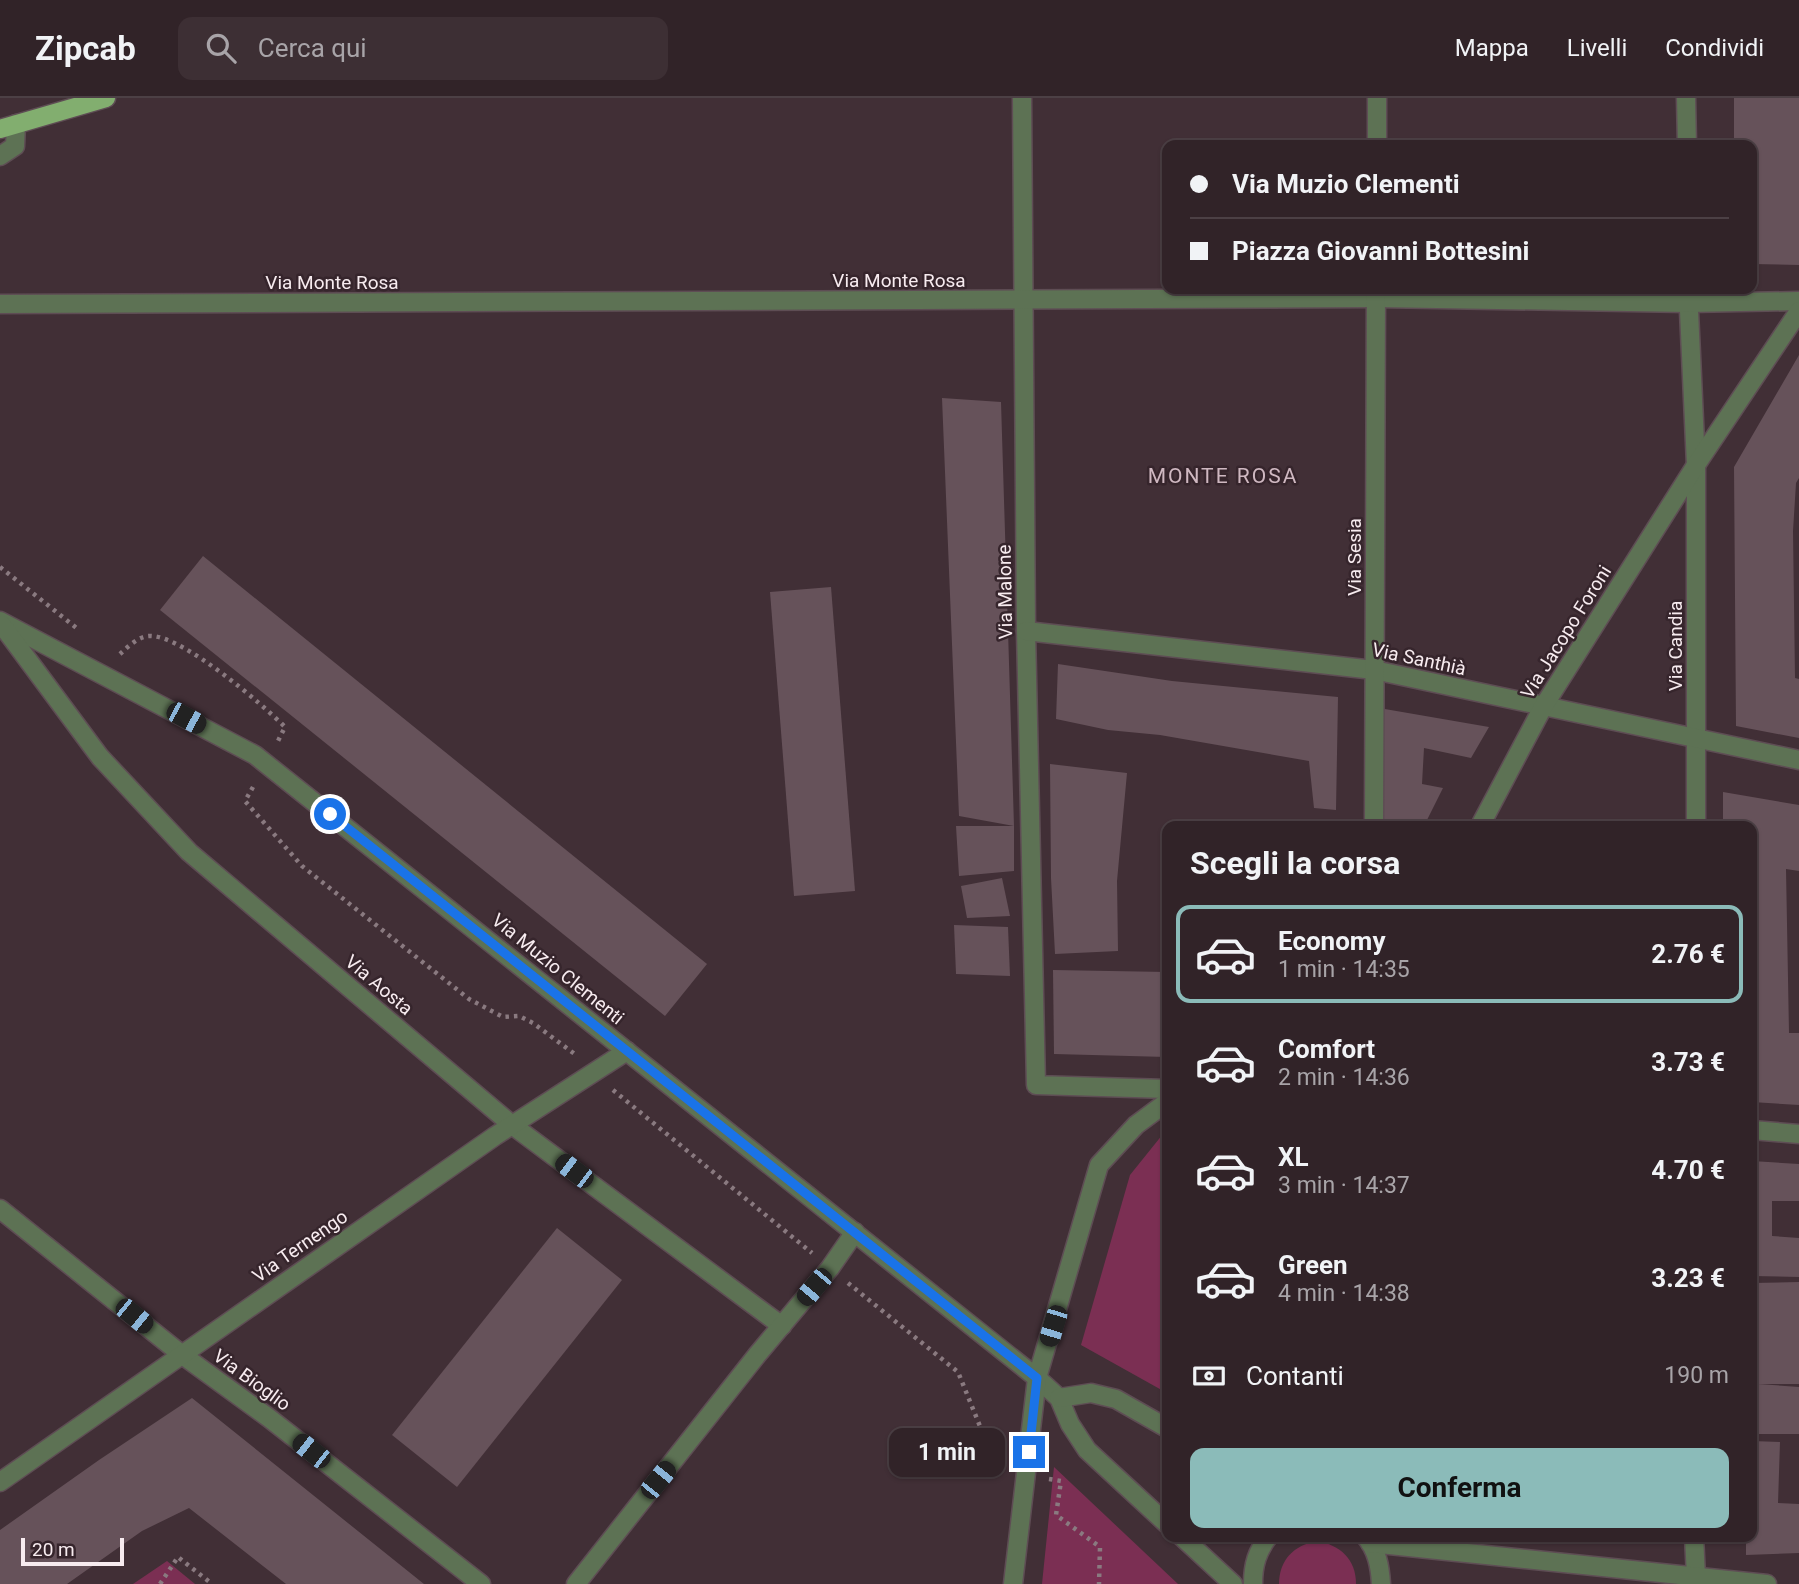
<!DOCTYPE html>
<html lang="it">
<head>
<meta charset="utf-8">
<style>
  body { margin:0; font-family:Roboto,sans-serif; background:#3d2f34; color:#f1f3f6; height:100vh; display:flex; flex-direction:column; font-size:26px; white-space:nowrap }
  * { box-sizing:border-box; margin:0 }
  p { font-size:23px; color:#a8a4a8 }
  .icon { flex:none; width:38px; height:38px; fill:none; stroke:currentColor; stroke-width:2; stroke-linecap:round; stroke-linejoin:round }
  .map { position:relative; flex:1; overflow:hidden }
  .sheet { position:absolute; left:1162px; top:723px; width:595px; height:721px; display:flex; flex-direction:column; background:#312328; border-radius:14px; box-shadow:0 2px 5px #0004,0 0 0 2px #4c4045 }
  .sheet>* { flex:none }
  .top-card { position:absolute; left:1162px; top:42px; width:595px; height:154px; border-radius:14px; box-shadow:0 2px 5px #0004,0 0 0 2px #4c4045; display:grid; align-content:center; height:154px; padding:0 28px; background:#312328 }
  .scale { position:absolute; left:21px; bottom:18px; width:103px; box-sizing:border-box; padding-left:7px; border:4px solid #f7ebef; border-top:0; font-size:19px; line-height:24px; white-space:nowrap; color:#f7ebef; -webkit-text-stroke:5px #36252c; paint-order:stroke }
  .end { position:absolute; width:32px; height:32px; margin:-16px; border:9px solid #1a73e8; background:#fff; box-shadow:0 0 0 4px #fff }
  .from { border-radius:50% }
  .bubble { position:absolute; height:49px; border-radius:14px; background:#312328; box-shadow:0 2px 5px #0004,0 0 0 2px #4c4045; font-size:23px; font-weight:700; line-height:49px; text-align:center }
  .car { position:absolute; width:21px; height:42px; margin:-21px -10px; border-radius:9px; box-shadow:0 0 5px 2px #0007; background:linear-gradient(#222 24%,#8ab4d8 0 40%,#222 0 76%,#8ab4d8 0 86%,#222 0) }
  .top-card b { display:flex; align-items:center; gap:24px; height:66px; font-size:26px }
  .top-card b+b { border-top:2px solid #4c4045 }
  .top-card i { width:18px; height:18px; background:#f1f3f6 }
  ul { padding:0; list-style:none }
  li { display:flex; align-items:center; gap:21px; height:98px; margin:0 14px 10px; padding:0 14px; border:4px solid transparent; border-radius:14px }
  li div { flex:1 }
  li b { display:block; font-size:26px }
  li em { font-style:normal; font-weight:700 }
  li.current { border-color:#8bbbb9 }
  li>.icon { width:63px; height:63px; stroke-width:1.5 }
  h2 { padding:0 28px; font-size:32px; line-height:84px }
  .pay { display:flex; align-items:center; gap:18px; height:77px; padding:0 28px; font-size:26px }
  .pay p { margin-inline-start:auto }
  .cta { display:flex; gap:14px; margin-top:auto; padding:14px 28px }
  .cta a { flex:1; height:80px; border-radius:14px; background:#8bbbb9; color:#111; font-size:28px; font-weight:700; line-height:80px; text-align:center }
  header { display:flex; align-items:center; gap:42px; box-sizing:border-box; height:98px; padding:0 35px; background:#312328; border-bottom:2px solid #4c4045 }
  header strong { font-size:33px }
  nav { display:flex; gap:38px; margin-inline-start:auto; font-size:24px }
  .search { width:490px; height:63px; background:#3d2f34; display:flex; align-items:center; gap:18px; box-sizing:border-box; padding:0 24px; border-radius:14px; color:#a8a4a8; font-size:26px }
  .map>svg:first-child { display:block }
</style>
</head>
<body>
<header>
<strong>Zipcab</strong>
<div class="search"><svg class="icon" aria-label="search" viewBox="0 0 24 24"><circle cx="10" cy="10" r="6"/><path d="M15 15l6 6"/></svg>Cerca qui</div>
<nav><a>Mappa</a><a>Livelli</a><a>Condividi</a></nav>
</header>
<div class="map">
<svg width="1799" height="1486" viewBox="0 0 1799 1486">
  <rect width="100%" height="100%" fill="#412f36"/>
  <g fill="#7b2f53">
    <polygon points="1167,1031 1167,1295 1081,1247 1130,1077"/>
    <polygon points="1054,1369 1178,1486 1042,1486"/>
    <path d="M1317,1443C1340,1447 1356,1461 1356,1486H1279C1279,1462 1294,1447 1317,1443Z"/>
    <polygon points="167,1463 195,1486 133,1486"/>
  </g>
  <g fill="#66525a">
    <polygon points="1734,0 1799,0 1799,167 1752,166 1752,47 1734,47"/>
    <polygon points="1799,257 1799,380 1796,385 1793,433 1795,580 1799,581 1799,640 1736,628 1734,369"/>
    <polygon points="942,300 1001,304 1014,728 1014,773 959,778 956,728 1014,728 959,718"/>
    <polygon points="203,458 707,866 665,918 160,512"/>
    <polygon points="831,489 855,793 794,798 770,494"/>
    <polygon points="1058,566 1172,583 1338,599 1336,712 1314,710 1309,663 1160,637 1108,632 1056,621"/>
    <polygon points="1379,610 1489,629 1471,660 1424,650 1422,686 1443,690 1424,728 1381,728"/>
    <polygon points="1050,666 1127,675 1117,783 1118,853 1055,856 1051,780"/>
    <polygon points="1723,694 1799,707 1799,773 1786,771 1789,935 1799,935 1799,1007 1752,1004 1752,728 1723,728"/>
    <polygon points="1002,780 1010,818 967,820 961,788"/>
    <polygon points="954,827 1008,829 1010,878 956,876"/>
    <polygon points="1053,872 1167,874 1167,959 1054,956"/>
    <polygon points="1752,1063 1799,1066 1799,1103 1772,1103 1772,1138 1799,1140 1799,1179 1752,1178"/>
    <polygon points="557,1130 622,1182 457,1389 392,1337"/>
    <polygon points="1799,1184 1799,1286 1758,1286 1799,1289 1799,1336 1752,1336 1752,1185"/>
    <polygon points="192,1300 424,1486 286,1486 189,1410 142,1433 67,1486 0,1486 0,1432 99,1362"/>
    <polygon points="1752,1343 1780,1344 1778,1405 1799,1406 1799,1455 1746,1457 1746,1438 1752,1438"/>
  </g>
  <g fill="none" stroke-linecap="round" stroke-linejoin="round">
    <g stroke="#5e4d54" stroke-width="21">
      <g id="minor">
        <polyline points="1022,0 1026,533 1036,987 1167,991"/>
        <polyline points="1686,0 1687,47"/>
        <polyline points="1377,47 1377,0"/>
        <polyline points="0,58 15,48 16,26"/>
        <polyline points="1688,191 1696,367 1696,728"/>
        <polyline points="0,206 1377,200 1688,205 1799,203"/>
        <polyline points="0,523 255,657 1037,1280 1059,1300 1070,1326 1087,1352 1167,1426"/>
        <polyline points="2,527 100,659 189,754 512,1027 782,1228"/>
        <polyline points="1026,533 1374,572 1799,662"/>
        <polyline points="1374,728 1376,191"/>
        <polyline points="1480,728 1543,609 1696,367 1799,213"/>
        <polyline points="1752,1032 1799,1036"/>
        <polyline points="0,1111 181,1256 269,1320 481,1486"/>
        <polyline points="1059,1300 1091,1295 1116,1301 1167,1330"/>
        <polyline points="0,1384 495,1038 627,953"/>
        <polyline points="1181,1438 1233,1486"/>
        <path d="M1365,1438C1377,1452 1380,1468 1381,1486"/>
        <polyline points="1694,1438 1696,1479"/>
        <polyline points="1370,1445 1767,1486"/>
        <polyline points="576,1486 757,1257 830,1170 855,1134"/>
        <polyline points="1013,1486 1037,1280 1099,1067 1136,1027 1167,1004"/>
        <path d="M1253,1486C1253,1467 1257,1453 1269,1438"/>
      </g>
    </g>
    <g stroke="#5e4d54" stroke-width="21">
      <polyline id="major" points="0,31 106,0"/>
    </g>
    <g stroke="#8a7a80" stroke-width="4.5" stroke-dasharray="3.5 5" stroke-linecap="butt">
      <polyline points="0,469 79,532"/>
      <path d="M120,556C129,548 139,537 152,538C185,540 261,605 285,629L277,645"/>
      <polyline points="253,689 245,703 302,768 469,901 503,919 519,918 533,925 576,957"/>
      <polyline points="613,992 812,1155"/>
      <polyline points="848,1185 958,1274 999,1375"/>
      <polyline points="1049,1381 1061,1383 1056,1417 1100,1449 1099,1486"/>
      <polyline points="160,1486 178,1459 212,1486"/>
    </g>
    <use href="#minor" stroke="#5d7254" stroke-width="18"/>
    <use href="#major" stroke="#82ae6f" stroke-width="18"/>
  </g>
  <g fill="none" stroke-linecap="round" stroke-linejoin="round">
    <polyline stroke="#1a73e8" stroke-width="9" points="330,716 1037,1280 1029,1354"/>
  </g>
  <g text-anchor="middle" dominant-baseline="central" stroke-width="5" stroke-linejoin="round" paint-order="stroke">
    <g font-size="19" fill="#f7ebef" stroke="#36252c">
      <text x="899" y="182">Via Monte Rosa</text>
      <text x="332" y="184">Via Monte Rosa</text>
      <text transform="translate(1354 459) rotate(-90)">Via Sesia</text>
      <text transform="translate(1005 494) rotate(-91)">Via Malone</text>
      <text transform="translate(1566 534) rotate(-58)">Via Jacopo Foroni</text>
      <text transform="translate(1675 548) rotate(-90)">Via Candia</text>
      <text transform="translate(1419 561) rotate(12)">Via Santhià</text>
      <text transform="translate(558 871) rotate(39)">Via Muzio Clementi</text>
      <text transform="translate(379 887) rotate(40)">Via Aosta</text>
      <text transform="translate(300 1148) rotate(-35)">Via Ternengo</text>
      <text transform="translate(252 1282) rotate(36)">Via Bioglio</text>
    </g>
    <g font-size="21" letter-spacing="2" fill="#cfb8c1" stroke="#36252c">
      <text x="1223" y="378">MONTE ROSA</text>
    </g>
  </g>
</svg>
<div class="scale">20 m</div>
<i class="end from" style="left:330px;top:716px"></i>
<i class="end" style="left:1029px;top:1354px"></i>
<div class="bubble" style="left:889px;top:1330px;width:116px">1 min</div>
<i class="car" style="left:186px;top:620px;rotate:118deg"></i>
<i class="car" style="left:574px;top:1073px;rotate:307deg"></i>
<i class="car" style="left:814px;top:1189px;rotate:220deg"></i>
<i class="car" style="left:134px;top:1218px;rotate:129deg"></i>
<i class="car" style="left:1053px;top:1228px;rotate:197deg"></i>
<i class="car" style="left:311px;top:1353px;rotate:308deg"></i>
<i class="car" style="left:658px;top:1382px;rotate:39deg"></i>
<div class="top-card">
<b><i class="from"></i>Via Muzio Clementi</b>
<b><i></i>Piazza Giovanni Bottesini</b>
</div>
<section class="sheet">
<h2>Scegli la corsa</h2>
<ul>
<li class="current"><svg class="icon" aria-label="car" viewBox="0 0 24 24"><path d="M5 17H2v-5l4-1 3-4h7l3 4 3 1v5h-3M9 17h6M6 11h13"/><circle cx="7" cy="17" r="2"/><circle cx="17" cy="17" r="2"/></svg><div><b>Economy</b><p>1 min · 14:35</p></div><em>2.76 €</em></li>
<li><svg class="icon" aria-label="car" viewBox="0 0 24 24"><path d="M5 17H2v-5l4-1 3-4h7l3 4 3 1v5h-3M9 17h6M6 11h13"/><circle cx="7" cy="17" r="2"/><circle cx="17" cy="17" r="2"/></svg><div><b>Comfort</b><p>2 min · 14:36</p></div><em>3.73 €</em></li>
<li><svg class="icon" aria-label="car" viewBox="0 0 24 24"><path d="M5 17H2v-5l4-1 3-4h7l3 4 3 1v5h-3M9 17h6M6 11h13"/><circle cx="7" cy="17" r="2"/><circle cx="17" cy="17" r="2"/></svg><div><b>XL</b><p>3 min · 14:37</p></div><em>4.70 €</em></li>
<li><svg class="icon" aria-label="car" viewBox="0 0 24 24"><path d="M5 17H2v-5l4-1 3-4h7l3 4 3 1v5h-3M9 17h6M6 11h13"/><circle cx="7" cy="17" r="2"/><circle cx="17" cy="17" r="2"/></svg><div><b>Green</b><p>4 min · 14:38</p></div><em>3.23 €</em></li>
</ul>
<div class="pay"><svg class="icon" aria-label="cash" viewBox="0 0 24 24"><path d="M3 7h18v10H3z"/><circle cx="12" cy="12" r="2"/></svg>Contanti<p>190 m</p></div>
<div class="cta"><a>Conferma</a></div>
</section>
</div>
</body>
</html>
